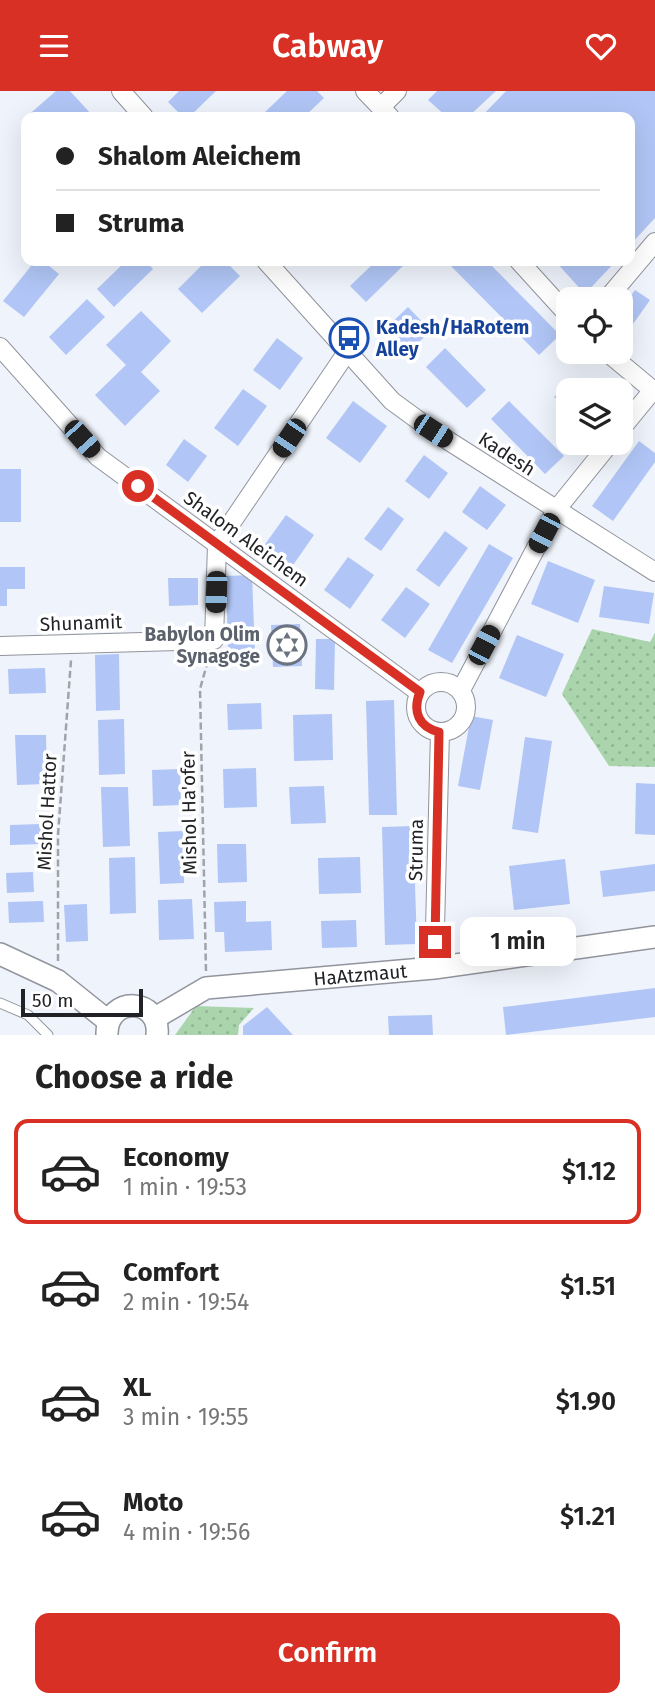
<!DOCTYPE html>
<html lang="en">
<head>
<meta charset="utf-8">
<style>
  body { margin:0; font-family:"Fira Sans",sans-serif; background:#f2f2f2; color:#222; height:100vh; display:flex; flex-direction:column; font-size:26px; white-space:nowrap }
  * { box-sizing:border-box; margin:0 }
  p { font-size:23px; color:#767676 }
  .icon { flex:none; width:38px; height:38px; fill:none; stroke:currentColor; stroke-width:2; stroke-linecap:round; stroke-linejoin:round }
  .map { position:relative; height:944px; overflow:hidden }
  .drawer { display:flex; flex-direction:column; background:#fff; flex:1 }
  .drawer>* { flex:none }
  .guide { position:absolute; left:21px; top:21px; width:614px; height:154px; border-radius:14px; box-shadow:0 7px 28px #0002; display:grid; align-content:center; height:154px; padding:0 35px; background:#fff }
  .fabs { position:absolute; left:556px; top:196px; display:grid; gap:14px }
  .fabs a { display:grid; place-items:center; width:77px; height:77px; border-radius:14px; background:#fff; box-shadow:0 7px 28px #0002; font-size:35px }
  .scale { position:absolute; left:21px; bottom:18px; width:122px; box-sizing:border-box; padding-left:7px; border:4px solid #202225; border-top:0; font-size:19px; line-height:24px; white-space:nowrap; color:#202225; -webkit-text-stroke:5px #fff; paint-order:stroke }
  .end { position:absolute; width:32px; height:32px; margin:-16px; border:9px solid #d93025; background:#fff; box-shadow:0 0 0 4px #fff }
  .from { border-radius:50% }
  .bubble { position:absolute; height:49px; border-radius:14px; background:#fff; box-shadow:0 7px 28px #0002; font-size:23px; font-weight:600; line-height:49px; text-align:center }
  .car { position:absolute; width:21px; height:42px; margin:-21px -10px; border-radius:9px; box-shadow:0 0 5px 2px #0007; background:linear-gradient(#222 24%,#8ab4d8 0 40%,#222 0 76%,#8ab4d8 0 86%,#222 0) }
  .guide b { display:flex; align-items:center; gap:24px; height:66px; font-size:26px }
  .guide b+b { border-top:2px solid #e0e0e0 }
  .guide i { width:18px; height:18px; background:#222 }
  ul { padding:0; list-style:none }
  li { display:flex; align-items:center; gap:21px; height:105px; margin:0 14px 10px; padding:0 21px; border:4px solid transparent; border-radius:14px }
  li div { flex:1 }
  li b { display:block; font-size:26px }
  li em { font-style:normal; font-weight:600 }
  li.active { border-color:#d93025 }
  li>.icon { width:63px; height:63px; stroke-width:1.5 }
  h2 { padding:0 35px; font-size:32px; line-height:84px }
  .button { display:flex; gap:14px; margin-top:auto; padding:14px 35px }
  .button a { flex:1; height:80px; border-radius:14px; background:#d93025; color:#fff; font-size:28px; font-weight:600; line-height:80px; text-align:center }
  header { display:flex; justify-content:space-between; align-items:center; height:91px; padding:0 35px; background:#d93025; color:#fff; font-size:32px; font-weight:600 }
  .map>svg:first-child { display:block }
</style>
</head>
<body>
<header><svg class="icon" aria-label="menu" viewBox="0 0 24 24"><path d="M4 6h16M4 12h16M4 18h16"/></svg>Cabway<svg class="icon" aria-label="heart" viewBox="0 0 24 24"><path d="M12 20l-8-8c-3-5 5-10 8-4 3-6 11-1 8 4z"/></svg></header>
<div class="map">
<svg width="655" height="944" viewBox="0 0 655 944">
  <defs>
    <pattern id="grass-dots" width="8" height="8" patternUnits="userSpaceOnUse" patternTransform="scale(1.75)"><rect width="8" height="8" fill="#aad5ac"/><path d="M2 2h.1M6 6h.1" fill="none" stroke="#92b794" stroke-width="1.8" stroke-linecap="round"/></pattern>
  </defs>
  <rect width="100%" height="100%" fill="#eff3fb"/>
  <g fill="url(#grass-dots)">
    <polygon points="592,538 650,551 655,542 655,676 609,675 562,603"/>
    <polygon points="196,915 254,917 239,934 238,944 175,944"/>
  </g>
  <g fill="#b1c6f6">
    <polygon points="56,0 70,0 92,24 26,26"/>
    <polygon points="179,0 216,0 189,26 183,26 168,11"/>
    <polygon points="287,0 317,0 324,7 304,26 267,26 263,23"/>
    <polygon points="437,0 496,0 468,26 447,26 428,9"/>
    <polygon points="506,0 655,0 655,127 630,154 630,26 481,26"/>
    <polygon points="35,170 43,170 59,183 24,226 3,210"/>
    <polygon points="126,170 145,170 153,178 114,216 97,198"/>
    <polygon points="206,170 225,170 240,185 202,222 178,198"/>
    <polygon points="376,170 408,170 366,211 350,195"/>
    <polygon points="446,170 487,170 560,244 539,264"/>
    <polygon points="555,170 616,170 585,203"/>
    <polygon points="635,199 650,209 621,250 621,218"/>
    <polygon points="87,208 105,226 66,264 49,246"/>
    <polygon points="408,216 431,240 407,262 384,239"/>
    <polygon points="141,220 171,250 141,281 160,300 125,335 95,304 126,274 106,254"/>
    <polygon points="277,247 303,267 280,299 253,279"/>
    <polygon points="445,257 486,299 467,317 426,276"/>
    <polygon points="570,291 578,299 569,299 569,320 554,306"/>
    <polygon points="243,298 267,315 238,355 214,337"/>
    <polygon points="353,310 387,335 360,372 326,347"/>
    <polygon points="509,310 564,365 545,383 491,328"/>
    <polygon points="184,348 207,365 188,391 166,374"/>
    <polygon points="639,350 655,362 655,371 613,430 592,415"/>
    <polygon points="424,364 448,382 429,408 405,390"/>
    <rect x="0" y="378" width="21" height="53"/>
    <polygon points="480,395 506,414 487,439 462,421"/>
    <polygon points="388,416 404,428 381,460 364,448"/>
    <polygon points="286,424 314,444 291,477 263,456"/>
    <polygon points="445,440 468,457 439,496 416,479"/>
    <polygon points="489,453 513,467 452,572 428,559"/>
    <polygon points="348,466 374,484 350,518 324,499"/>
    <polygon points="548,470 595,489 578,532 531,513"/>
    <polygon points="0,476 25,476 25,498 7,498 7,515 0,515"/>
    <polygon points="252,484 255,563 228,564 226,485"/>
    <polygon points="168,487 198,487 198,514 169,515"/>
    <polygon points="604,495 654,502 649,533 599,526"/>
    <polygon points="406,496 430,513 405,547 381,529"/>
    <polygon points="300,533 302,575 273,576 271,534"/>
    <polygon points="517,544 564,563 546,606 499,587"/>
    <polygon points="316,548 335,548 334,599 315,598"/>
    <polygon points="119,563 120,619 96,620 95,564"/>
    <polygon points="45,577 46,602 9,603 8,578"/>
    <polygon points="394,609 397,724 369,724 366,610"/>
    <polygon points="261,612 262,638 228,639 227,613"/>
    <polygon points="332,623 333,669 294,670 293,624"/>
    <polygon points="471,625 493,629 480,699 458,695"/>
    <polygon points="124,628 125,683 99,684 98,629"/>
    <polygon points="15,644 46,644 47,693 17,694"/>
    <polygon points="525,646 552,650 538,742 512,738"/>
    <polygon points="256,677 257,716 224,717 223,678"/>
    <polygon points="180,678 181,714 153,715 152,679"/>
    <polygon points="636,692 655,693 655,744 635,743"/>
    <polygon points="324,695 326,732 291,733 289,696"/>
    <polygon points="101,696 128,696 130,755 103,756"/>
    <polygon points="41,733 42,753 10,754 10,734"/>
    <polygon points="413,735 417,853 385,854 382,736"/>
    <polygon points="183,740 184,792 160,793 158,741"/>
    <polygon points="217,753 246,753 247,791 218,792"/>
    <polygon points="135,766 136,822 110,823 109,767"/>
    <polygon points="360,766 361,802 319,803 318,767"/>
    <polygon points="565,768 570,813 514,819 509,775"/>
    <polygon points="655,773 655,800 603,806 600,780"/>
    <polygon points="33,781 34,801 7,802 6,782"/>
    <polygon points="192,808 194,848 159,849 158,809"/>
    <polygon points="43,810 44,831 9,832 8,811"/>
    <polygon points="246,810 246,831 271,830 272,859 225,861 224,841 215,841 214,811"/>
    <polygon points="87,813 88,850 66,851 64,814"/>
    <polygon points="356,829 357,856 322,857 321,830"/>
    <polygon points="655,897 655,926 506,944 503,916"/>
    <polygon points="267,916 293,944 243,944 243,935"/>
    <polygon points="432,924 433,944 389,944 388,925"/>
  </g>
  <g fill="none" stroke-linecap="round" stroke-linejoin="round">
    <g stroke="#91949c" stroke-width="11">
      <polyline id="service" points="0,912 28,924 48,944"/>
    </g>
    <g stroke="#91949c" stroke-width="20">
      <g id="minor">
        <polyline points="121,0 144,26"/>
        <polyline points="365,0 390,26"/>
        <polyline points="381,16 397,0"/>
        <polyline points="266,170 392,310 433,340 655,481"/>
        <polyline points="519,170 569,225"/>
        <polyline points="607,208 655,151"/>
        <polyline points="0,256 98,366 420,602"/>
        <polyline points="607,261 655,301"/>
        <polyline points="621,338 653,299"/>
        <polyline points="0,555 214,549 217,453 347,261"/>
        <circle cx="441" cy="616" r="25"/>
        <polyline points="461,599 556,419 610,352"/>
        <polyline points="434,877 440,641"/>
      </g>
    </g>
    <g stroke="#91949c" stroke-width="24">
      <g id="tertiary">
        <polyline points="0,863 58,890 108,930"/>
        <path id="s1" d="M155,927L206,897L434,877L655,846"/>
        <path d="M107,942C108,904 161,907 157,944"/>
      </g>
    </g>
    <g stroke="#a0a3a9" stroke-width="2.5" stroke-dasharray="7 3.5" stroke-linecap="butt">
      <polyline points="58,870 58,744 71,569"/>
      <polyline points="206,880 200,598 209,566"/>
    </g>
    <use href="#service" stroke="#fff" stroke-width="9"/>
    <use href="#minor" stroke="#fff" stroke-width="18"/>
    <use href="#tertiary" stroke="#fff" stroke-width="21"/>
  </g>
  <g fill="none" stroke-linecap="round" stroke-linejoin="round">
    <path stroke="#d93025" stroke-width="9" d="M138,395L420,601C412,621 419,636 439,641L435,851"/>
  </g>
  <defs>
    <g id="bus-ring" transform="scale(2.0125)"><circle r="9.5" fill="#fff" stroke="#1a4fb4" stroke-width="1.5"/><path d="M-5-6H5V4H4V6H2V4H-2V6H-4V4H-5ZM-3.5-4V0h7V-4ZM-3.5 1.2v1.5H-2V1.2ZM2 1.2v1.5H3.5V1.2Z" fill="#1a4fb4"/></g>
    <g id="synagogue-ring" transform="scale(2.0125)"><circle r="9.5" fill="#fff" stroke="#6b7280" stroke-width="1.5"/><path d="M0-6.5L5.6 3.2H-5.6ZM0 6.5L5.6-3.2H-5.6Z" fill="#6b7280"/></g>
  </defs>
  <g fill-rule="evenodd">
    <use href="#bus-ring" x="349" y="247"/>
    <use href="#synagogue-ring" x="287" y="554"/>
  </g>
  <g text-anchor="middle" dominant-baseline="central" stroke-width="7" stroke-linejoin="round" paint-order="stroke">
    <g font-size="19" font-weight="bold" fill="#164399" stroke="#fff" text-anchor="start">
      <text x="376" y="236">Kadesh/HaRotem<tspan x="376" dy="22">Alley</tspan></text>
    </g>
    <g font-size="19" fill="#202225" stroke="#fff">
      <text transform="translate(507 363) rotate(33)">Kadesh</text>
      <text transform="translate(246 448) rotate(36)">Shalom Aleichem</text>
      <text transform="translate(81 532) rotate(-2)">Shunamit</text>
      <text transform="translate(47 721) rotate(-87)">Mishol Hattor</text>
      <text transform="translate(189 722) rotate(-91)">Mishol Ha'ofer</text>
      <text transform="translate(416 759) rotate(-89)">Struma</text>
      <text stroke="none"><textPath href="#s1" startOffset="214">HaAtzmaut</textPath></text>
    </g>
    <g font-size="19" font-weight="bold" fill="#5b616d" stroke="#fff" text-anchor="end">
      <text x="260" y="543">Babylon Olim<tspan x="260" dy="22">Synagoge</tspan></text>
    </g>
  </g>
</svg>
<div class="fabs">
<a><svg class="icon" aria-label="locate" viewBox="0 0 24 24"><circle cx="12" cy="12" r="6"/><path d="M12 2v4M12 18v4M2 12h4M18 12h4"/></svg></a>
<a><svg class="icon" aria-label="layers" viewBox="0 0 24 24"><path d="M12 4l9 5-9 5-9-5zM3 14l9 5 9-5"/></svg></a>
</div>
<div class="scale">50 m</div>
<i class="end from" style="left:138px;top:395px"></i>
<i class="end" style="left:435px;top:851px"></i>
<div class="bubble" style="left:460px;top:826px;width:116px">1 min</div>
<i class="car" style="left:433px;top:340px;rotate:123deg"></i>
<i class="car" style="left:289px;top:347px;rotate:214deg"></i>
<i class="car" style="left:82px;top:348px;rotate:138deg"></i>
<i class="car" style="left:544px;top:442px;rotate:208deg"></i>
<i class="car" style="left:216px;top:501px;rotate:182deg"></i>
<i class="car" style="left:484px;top:554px;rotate:28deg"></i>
<div class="guide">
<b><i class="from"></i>Shalom Aleichem</b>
<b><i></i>Struma</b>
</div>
</div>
<section class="drawer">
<h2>Choose a ride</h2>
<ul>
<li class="active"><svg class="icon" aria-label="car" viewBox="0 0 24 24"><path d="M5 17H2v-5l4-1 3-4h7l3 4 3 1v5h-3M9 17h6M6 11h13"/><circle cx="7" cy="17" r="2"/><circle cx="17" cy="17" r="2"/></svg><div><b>Economy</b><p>1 min · 19:53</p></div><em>$1.12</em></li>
<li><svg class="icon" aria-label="car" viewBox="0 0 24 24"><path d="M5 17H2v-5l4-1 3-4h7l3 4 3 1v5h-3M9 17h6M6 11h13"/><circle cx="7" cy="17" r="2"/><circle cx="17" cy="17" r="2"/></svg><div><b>Comfort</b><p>2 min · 19:54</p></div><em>$1.51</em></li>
<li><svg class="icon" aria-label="car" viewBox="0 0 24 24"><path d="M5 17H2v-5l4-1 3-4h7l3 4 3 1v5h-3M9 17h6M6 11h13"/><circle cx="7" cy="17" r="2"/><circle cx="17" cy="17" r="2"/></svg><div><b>XL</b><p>3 min · 19:55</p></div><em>$1.90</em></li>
<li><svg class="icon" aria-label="car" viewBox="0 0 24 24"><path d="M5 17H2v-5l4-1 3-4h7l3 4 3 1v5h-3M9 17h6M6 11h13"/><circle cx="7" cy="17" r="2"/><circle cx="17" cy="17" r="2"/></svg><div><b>Moto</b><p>4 min · 19:56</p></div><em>$1.21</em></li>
</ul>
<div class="button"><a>Confirm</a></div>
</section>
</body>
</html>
